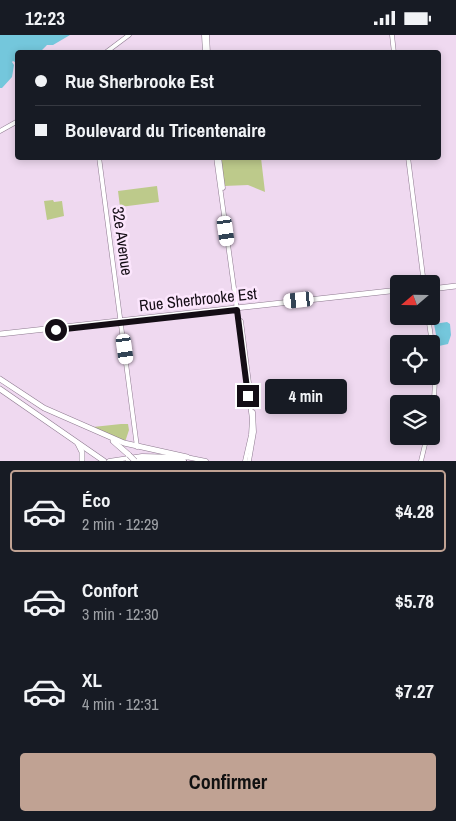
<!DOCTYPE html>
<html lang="fr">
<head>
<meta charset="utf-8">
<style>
  body { margin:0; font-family:"Archivo Narrow",sans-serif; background:#242831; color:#f1f3f6; height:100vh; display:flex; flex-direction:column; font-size:19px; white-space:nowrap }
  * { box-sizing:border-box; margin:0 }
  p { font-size:16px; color:#9ea1a6 }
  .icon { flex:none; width:28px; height:28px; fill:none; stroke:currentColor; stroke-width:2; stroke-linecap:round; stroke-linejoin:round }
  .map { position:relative; height:426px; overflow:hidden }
  .drawer { display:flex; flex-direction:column; background:#171b24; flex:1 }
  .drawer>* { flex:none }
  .top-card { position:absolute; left:15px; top:15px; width:426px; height:110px; border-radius:5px; box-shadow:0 2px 8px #0003; display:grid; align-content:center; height:110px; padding:0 20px; background:#171b24 }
  .needle { width:32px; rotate:250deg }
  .tools { position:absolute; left:390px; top:240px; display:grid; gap:10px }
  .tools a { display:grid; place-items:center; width:50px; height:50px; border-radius:5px; background:#171b24; box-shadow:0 2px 8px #0003; font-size:25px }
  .end { position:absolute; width:22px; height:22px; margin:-11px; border:6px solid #140d15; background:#fff; box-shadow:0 0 0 2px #fff }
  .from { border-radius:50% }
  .bubble { position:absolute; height:35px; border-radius:5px; background:#171b24; box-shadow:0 2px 8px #0003; font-size:16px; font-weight:700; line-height:35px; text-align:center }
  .car { position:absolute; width:15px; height:30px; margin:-15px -8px; border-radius:6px; box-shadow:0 0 4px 1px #0007; background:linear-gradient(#fff 24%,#345 0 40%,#fff 0 76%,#345 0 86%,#fff 0) }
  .top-card b { display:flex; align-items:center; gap:18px; height:48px; font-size:19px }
  .top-card b+b { border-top:1px solid #363941 }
  .top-card i { width:12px; height:12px; background:#f1f3f6 }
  ul { padding:9px 0 0; list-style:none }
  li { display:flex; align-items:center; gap:15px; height:82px; margin:0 10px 8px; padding:0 10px; border:2px solid transparent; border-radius:5px }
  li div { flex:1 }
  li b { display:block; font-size:19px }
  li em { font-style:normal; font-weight:700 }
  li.selected { border-color:#c0a293 }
  li>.icon { width:45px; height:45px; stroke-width:1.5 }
  .button { display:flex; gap:10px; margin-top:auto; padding:10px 20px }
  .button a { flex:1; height:58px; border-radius:5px; background:#c0a293; color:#111; font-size:20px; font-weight:700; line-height:58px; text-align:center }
  .status { display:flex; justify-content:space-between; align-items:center; height:35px; padding:0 25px; background:#171b24; direction:ltr }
  .status svg { height:14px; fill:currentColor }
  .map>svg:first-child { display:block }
</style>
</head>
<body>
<div class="status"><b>12:23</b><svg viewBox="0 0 49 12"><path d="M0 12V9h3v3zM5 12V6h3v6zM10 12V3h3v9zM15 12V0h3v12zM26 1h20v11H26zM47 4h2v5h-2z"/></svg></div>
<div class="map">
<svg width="456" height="426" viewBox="0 0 456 426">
  <rect width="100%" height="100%" fill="#efd9f0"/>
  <g fill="#bdca8b">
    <polygon points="220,123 261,123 265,157 248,150 224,151"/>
    <polygon points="157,151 159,167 120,172 118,156"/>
    <polygon points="53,165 54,167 62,166 64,181 47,185 44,166"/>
    <polygon points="121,389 128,389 129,395 125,407 93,392"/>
  </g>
  <g fill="#74c7dc">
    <polygon points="0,0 70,0 53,10 47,10 40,17 18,18 17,28 13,26 12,27 14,30 12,42 2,53 0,53"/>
    <polygon points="447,287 450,289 451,300 448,309 439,311 440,308 437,305 434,289"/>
  </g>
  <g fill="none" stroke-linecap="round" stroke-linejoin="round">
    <g stroke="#8d798f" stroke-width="5">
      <g id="secondary">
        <polyline points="204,0 205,18"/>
        <polyline points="207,0 208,18"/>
        <polyline points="392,0 394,18"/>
        <polyline points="105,18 129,0"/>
        <polyline points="0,96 18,86"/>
        <polyline points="99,122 137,412"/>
        <polyline points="216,122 252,384 251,400 245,426"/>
        <polyline points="219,122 223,153"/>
        <polyline points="408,122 424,249"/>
        <path d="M428,281C433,317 439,345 431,381"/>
        <polyline points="241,286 249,348"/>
        <polyline points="431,341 434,347"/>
        <polyline points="186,422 206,426"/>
        <polyline points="109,426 142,421 179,422"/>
        <polyline points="249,426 254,397 253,377"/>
        <polyline points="421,426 427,401"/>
      </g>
    </g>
    <g stroke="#8d798f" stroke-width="6">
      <g id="primary">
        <polyline points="431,254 456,251"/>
        <polyline points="0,299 399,255"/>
        <polyline points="0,344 44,373 124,408 187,422"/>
        <polyline points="0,354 104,426"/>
        <polyline points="113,406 129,420"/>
        <polyline points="78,409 82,417 82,426"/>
      </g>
    </g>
    <g stroke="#8d798f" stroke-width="8">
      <polyline id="highway" points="129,426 156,424 183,426"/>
    </g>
    <use href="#secondary" stroke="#fff" stroke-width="4"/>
    <use href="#primary" stroke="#fff" stroke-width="5"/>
    <use href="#highway" stroke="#fff" stroke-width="6"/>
    <g stroke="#8d798f" stroke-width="6" stroke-linecap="butt">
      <polyline id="primary-bridge" points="129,420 135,426"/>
    </g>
    <use href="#primary-bridge" stroke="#fff" stroke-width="5"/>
  </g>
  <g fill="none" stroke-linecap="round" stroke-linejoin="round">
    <polyline stroke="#140d15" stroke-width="6" points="56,295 237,275 248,361"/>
  </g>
  <g text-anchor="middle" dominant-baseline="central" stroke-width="5" stroke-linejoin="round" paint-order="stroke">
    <g font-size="16" fill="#140d15" stroke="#fce6fd">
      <text transform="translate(123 206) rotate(82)">32e Avenue</text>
      <text transform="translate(198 264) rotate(-6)">Rue Sherbrooke Est</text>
    </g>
  </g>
</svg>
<div class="tools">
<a><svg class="needle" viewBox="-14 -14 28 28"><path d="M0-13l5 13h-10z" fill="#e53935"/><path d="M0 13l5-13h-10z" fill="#9ea1a6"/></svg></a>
<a><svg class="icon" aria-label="locate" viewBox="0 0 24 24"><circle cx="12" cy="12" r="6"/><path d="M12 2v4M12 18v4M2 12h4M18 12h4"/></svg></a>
<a><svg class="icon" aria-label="layers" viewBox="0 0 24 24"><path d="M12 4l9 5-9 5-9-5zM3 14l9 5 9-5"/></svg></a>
</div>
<i class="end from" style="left:56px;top:295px"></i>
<i class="end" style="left:248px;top:361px"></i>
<div class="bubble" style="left:265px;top:344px;width:82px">4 min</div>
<i class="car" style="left:226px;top:196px;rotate:172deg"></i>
<i class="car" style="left:299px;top:265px;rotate:264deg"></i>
<i class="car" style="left:125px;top:314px;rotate:172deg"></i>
<div class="top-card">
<b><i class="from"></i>Rue Sherbrooke Est</b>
<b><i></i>Boulevard du Tricentenaire</b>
</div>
</div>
<section class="drawer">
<ul>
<li class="selected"><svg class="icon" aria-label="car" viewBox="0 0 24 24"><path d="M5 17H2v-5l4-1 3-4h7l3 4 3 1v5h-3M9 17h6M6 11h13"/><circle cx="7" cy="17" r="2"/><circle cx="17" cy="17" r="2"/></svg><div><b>Éco</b><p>2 min · 12:29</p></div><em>$4.28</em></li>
<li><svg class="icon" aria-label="car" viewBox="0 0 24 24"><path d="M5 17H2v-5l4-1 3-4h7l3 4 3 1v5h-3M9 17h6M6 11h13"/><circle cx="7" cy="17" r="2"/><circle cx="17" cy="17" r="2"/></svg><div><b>Confort</b><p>3 min · 12:30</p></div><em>$5.78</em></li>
<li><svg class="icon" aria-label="car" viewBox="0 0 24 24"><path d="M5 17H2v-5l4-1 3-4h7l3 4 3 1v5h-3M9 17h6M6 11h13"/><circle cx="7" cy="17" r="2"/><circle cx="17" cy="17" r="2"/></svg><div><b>XL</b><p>4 min · 12:31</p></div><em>$7.27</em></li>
</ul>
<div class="button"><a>Confirmer</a></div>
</section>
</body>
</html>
